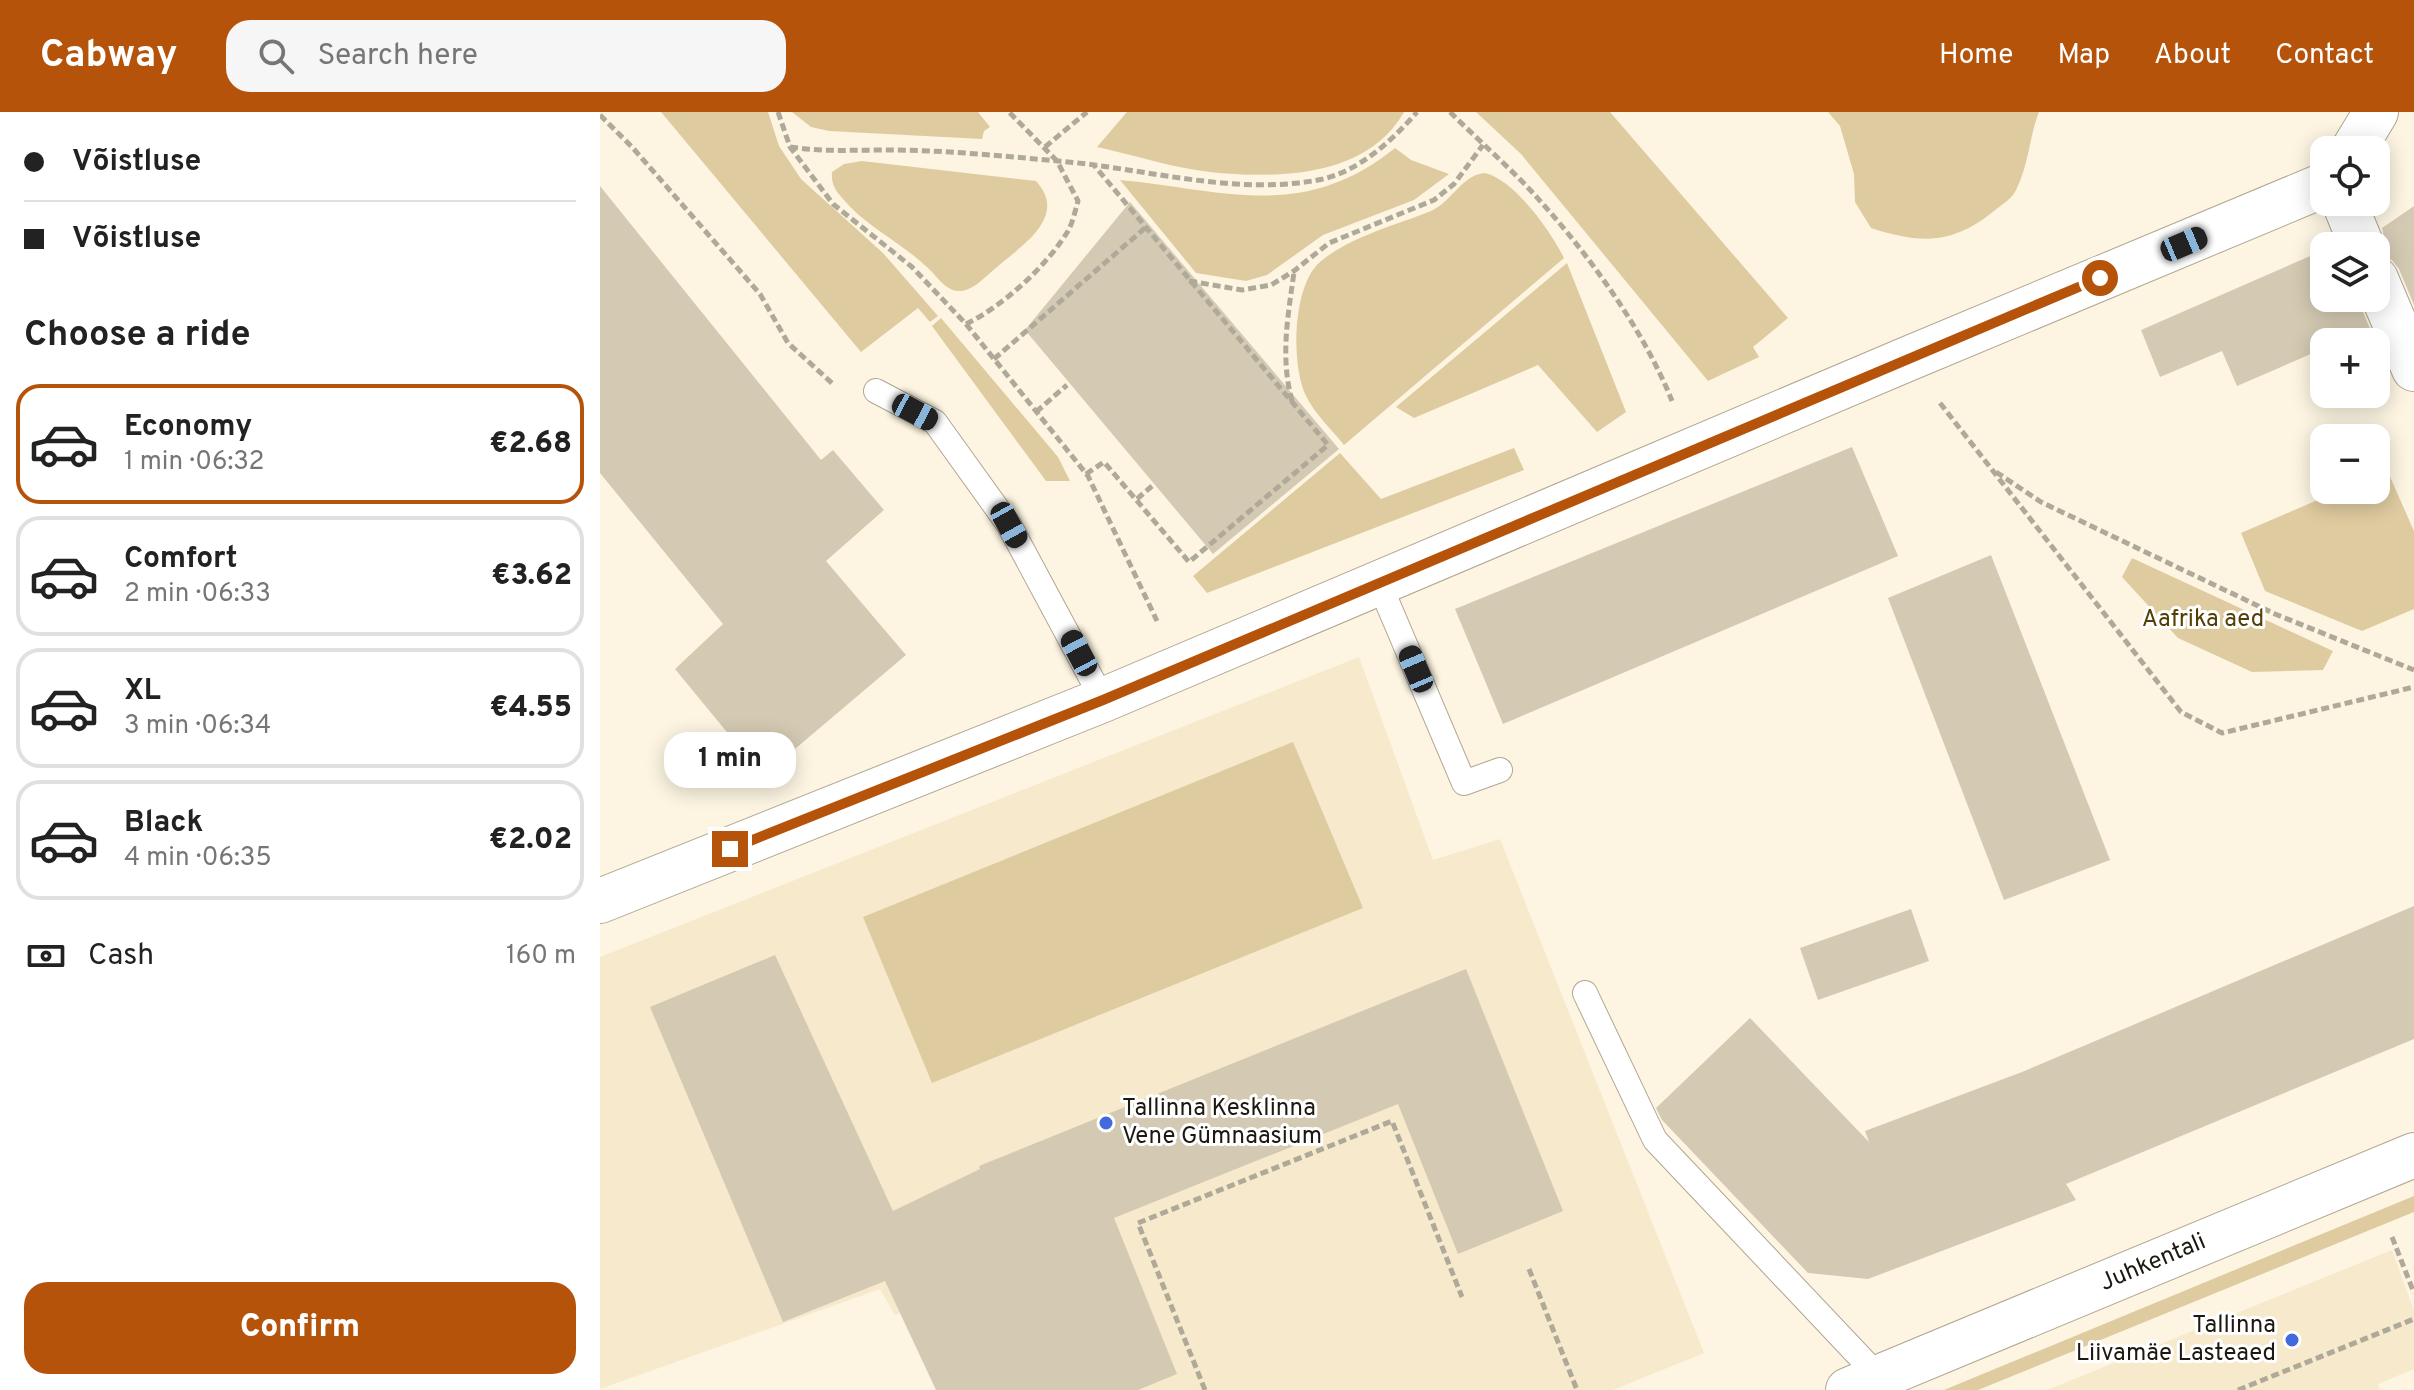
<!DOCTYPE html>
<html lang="en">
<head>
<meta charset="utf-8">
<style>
  body { margin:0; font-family:Overpass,sans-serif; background:#f6f6f6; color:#222; height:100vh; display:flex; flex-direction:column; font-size:30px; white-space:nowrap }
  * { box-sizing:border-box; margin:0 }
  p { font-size:26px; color:#767676 }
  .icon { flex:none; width:44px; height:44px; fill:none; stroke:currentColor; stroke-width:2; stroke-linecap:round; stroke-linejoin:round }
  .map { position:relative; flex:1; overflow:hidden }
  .panel { display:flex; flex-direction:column; background:#fff; width:600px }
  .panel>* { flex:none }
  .top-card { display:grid; align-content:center; height:176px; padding:0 24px; background:#fff }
  .controls { position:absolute; left:1710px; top:24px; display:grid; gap:16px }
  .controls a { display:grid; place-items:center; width:80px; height:80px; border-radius:16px; background:#fff; box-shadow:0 4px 20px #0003; font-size:40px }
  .end { position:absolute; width:36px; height:36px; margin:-18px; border:10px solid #b45309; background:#fff; box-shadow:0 0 0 4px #fff }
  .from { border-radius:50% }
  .bubble { position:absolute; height:56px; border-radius:24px; background:#fff; box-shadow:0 4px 20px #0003; font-size:26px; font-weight:800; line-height:56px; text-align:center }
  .car { position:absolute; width:24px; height:48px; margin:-24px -12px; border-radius:10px; box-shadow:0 0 6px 2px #0007; background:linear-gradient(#222 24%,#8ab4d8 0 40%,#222 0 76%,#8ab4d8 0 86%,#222 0) }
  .top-card b { display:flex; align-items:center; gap:28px; height:76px; font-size:30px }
  .top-card b+b { border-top:2px solid #e0e0e0 }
  .top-card i { width:20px; height:20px; background:#222 }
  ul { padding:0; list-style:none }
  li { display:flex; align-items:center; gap:24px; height:120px; margin:0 16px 12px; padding:0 8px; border:4px solid #e0e0e0; border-radius:24px }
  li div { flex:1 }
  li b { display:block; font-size:30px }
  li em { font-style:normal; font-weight:800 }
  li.on { border-color:#b45309 }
  li>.icon { width:72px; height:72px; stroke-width:1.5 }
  h2 { padding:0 24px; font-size:36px; line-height:96px }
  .pay { display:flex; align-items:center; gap:20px; height:88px; padding:0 24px; font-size:30px }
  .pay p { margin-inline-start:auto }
  .cta { display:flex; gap:16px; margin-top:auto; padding:16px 24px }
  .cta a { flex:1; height:92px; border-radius:24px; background:#b45309; color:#fff; font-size:32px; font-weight:800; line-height:92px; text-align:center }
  header { display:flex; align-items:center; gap:48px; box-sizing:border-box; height:112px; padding:0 40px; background:#b45309; color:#fff }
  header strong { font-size:38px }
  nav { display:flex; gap:44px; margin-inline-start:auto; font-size:28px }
  .search { width:560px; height:72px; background:#f6f6f6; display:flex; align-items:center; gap:20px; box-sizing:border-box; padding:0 28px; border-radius:24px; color:#767676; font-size:30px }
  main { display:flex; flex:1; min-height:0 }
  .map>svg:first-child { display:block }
</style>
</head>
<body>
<header>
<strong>Cabway</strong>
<div class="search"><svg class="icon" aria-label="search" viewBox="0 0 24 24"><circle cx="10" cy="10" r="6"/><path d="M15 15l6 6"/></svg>Search here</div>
<nav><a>Home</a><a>Map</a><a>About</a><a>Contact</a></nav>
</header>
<main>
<section class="panel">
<div class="top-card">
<b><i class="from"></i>Võistluse</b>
<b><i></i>Võistluse</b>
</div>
<h2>Choose a ride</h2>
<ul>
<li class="on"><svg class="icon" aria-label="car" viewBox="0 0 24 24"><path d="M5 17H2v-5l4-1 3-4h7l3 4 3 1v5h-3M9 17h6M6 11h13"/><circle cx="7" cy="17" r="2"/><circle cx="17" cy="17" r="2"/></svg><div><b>Economy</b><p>1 min · 06:32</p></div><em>€2.68</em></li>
<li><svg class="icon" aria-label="car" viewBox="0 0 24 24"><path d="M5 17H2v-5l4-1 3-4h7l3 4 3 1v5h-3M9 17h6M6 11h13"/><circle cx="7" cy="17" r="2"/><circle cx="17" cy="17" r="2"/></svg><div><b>Comfort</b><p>2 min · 06:33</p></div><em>€3.62</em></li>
<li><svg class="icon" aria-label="car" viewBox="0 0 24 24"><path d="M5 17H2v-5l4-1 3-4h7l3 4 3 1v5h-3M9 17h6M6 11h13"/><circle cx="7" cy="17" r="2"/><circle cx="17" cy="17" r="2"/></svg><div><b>XL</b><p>3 min · 06:34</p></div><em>€4.55</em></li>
<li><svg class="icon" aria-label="car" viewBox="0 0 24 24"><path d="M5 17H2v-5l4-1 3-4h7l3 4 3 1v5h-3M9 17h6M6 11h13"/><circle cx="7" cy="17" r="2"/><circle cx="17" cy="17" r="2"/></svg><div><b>Black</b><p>4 min · 06:35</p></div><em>€2.02</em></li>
</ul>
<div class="pay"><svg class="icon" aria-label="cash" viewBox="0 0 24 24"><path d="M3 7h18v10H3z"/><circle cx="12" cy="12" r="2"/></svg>Cash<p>160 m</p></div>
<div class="cta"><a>Confirm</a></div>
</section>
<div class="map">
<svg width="1814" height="1278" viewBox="0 0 1814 1278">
  <rect width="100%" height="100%" fill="#fdf5e2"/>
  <g fill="#f7e9cb">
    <polygon points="759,545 833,748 900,727 1104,1241 1013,1278 389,1278 351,1182 295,1203 280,1177 0,1277 0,845"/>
    <polygon points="1792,1138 1814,1199 1814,1257 1778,1272 1780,1278 1447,1278"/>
  </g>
  <g fill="#dfcba0">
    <polygon points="61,0 168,0 179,34 201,67 283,141 338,204 330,210 318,196 261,240"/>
    <polygon points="192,0 378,0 390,15 384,19 382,27 229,19 211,15"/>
    <path d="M527,0H804C767,66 676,67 610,60C573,56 534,43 497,35Z"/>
    <polygon points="876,0 1010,0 1188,206 1153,235 1159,245 1108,269 921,42"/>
    <path d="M1228,0H1439C1429,25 1429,53 1416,78C1412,87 1401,93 1394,99C1352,133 1320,132 1271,116L1255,90L1254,62L1240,14Z"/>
    <path d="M795,36L811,48L849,62L814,88L723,123L667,163L646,169L596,161L520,68C625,78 703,110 795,36Z"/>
    <path d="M262,49L436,69C469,105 421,134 397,155C387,163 375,177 362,179C348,180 341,170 332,160C305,132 267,116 243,87C235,78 231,71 232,60L244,52Z"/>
    <path d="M885,61C915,68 951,120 964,146L744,333C732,318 715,302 706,284C691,254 692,174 720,150C751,124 794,114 831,99C852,90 861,63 885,61Z"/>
    <polygon points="967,151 1026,300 997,320 938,253 814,306 796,295"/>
    <polygon points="341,206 458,345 470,369 446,369 332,214"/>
    <polygon points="914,336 924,358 607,481 593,464 740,341 781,387"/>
    <polygon points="1787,358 1814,419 1814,497 1762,519 1665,479 1641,421 1741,378 1776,378 1776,363"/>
    <polygon points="1532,446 1733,539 1723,558 1652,560 1578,526 1522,465"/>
    <polygon points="693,630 763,796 332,971 263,805"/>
    <polygon points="1814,1084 1814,1100 1378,1278 1344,1278"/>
  </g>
  <g fill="#d4cab3">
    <polygon points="0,74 221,348 233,338 284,398 226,449 306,543 163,664 75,557 123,512 0,361"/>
    <polygon points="530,90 739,337 613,442 425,218"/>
    <polygon points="1814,94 1814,193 1799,157 1792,148 1784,144 1787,137 1782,116"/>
    <polygon points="1724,138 1724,186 1757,186 1771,219 1745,230 1724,230 1724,239 1721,241 1720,238 1637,274 1622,239 1560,265 1541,218"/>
    <polygon points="1252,335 1298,444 903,612 855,497"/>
    <polygon points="1391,443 1510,748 1404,788 1288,486"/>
    <polygon points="1814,794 1814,927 1466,1072 1476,1088 1268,1167 1208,1161 1062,1008 1056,996 1150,906 1269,1030 1265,1019 1422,960"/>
    <polygon points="1311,797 1329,849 1218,888 1200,836"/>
    <polygon points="175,843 293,1099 380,1057 379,1054 866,857 963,1099 858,1142 798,992 514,1106 577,1262 538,1278 336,1278 285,1169 183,1210 50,895"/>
  </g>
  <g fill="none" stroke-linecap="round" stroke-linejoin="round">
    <g stroke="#b0a691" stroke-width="26">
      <g id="service">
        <polyline points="276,279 335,310 409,413 503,588"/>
        <polyline points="779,471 864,671 900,658"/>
        <polyline points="985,881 1055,1028 1279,1265"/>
      </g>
    </g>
    <g stroke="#b0a691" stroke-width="46">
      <g id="minor">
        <polyline points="1753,38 1776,0"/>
        <polyline points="1744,90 1762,134"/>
        <polyline points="1776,167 1814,257"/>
        <polyline points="0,789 503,588 1305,248 1724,73"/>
      </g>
    </g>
    <g stroke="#b0a691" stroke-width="46">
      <polyline id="tertiary" points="1248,1278 1814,1043"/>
    </g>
    <g stroke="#afa99a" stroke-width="5" stroke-dasharray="8 4" stroke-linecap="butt">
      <path d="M178,0L190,35L233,92L312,155L366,212C403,194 446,155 468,119C473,110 475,99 478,89L457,49L409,0"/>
      <path d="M850,0C877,27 907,53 933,81C986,139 1043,216 1072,289"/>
      <polyline points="0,3 33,36 160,182 188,231 234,273"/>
      <path d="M190,35C223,40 254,38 287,38C344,38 402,44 458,49C544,56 633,84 718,68C757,61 792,29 817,0"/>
      <polyline points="445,35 487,0"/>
      <polyline points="589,169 642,178 671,173 694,159 729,131 834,88 854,72 883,33"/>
      <polyline points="366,212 488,364 557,509"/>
      <polyline points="394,247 545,116"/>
      <path d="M692,289C680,245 688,204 694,160"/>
      <polyline points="1340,291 1581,600 1622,621 1814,575"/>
      <polyline points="436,300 467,273"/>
      <polyline points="1396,360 1441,390 1675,502 1814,558"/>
      <polyline points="486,362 504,350 589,450 728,333 493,52"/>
      <polyline points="537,387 552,374"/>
      <polyline points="1792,1125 1814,1181"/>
      <polyline points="929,1157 977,1278"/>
      <polyline points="605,1278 538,1111 792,1009 862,1185"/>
      <polyline points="1638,1278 1814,1207"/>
    </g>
    <use href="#service" stroke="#fff" stroke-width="24"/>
    <use href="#minor" stroke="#fff" stroke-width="44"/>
    <use href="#tertiary" stroke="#fff" stroke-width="44"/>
  </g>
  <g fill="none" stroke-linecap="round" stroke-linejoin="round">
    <polyline stroke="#b45309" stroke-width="10" points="130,737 503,588 1500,166"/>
  </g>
  <g fill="#426adc" stroke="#fff" stroke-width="3">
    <circle cx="506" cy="1011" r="8"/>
    <circle cx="1692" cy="1228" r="8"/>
  </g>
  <g text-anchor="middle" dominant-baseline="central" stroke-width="6" stroke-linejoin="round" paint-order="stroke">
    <g font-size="24" fill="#533e04" stroke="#fff">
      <text x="1603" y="508">Aafrika aed</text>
    </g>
    <g font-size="24" fill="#1d1911" stroke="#fff" text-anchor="start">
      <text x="522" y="997">Tallinna Kesklinna<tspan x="522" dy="28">Vene Gümnaasium</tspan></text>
      <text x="1676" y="1214" text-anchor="end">Tallinna<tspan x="1676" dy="28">Liivamäe Lasteaed</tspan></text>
    </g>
    <g font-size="24" fill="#1d1911" stroke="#fff">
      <text transform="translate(1553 1151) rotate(-23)">Juhkentali</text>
    </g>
  </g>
</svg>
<div class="controls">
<a><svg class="icon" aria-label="locate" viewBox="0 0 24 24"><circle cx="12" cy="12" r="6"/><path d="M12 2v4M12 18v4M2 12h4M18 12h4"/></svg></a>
<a><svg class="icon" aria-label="layers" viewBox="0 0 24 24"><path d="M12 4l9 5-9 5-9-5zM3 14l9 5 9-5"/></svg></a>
<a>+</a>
<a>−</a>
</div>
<i class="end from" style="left:1500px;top:166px"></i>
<i class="end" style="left:130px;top:737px"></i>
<div class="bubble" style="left:64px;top:620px;width:132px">1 min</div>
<i class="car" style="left:1584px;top:132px;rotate:67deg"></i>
<i class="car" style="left:315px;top:300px;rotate:118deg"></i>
<i class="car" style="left:409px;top:413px;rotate:151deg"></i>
<i class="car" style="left:479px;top:541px;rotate:332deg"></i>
<i class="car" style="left:816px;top:557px;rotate:337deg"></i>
</div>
</main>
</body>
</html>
